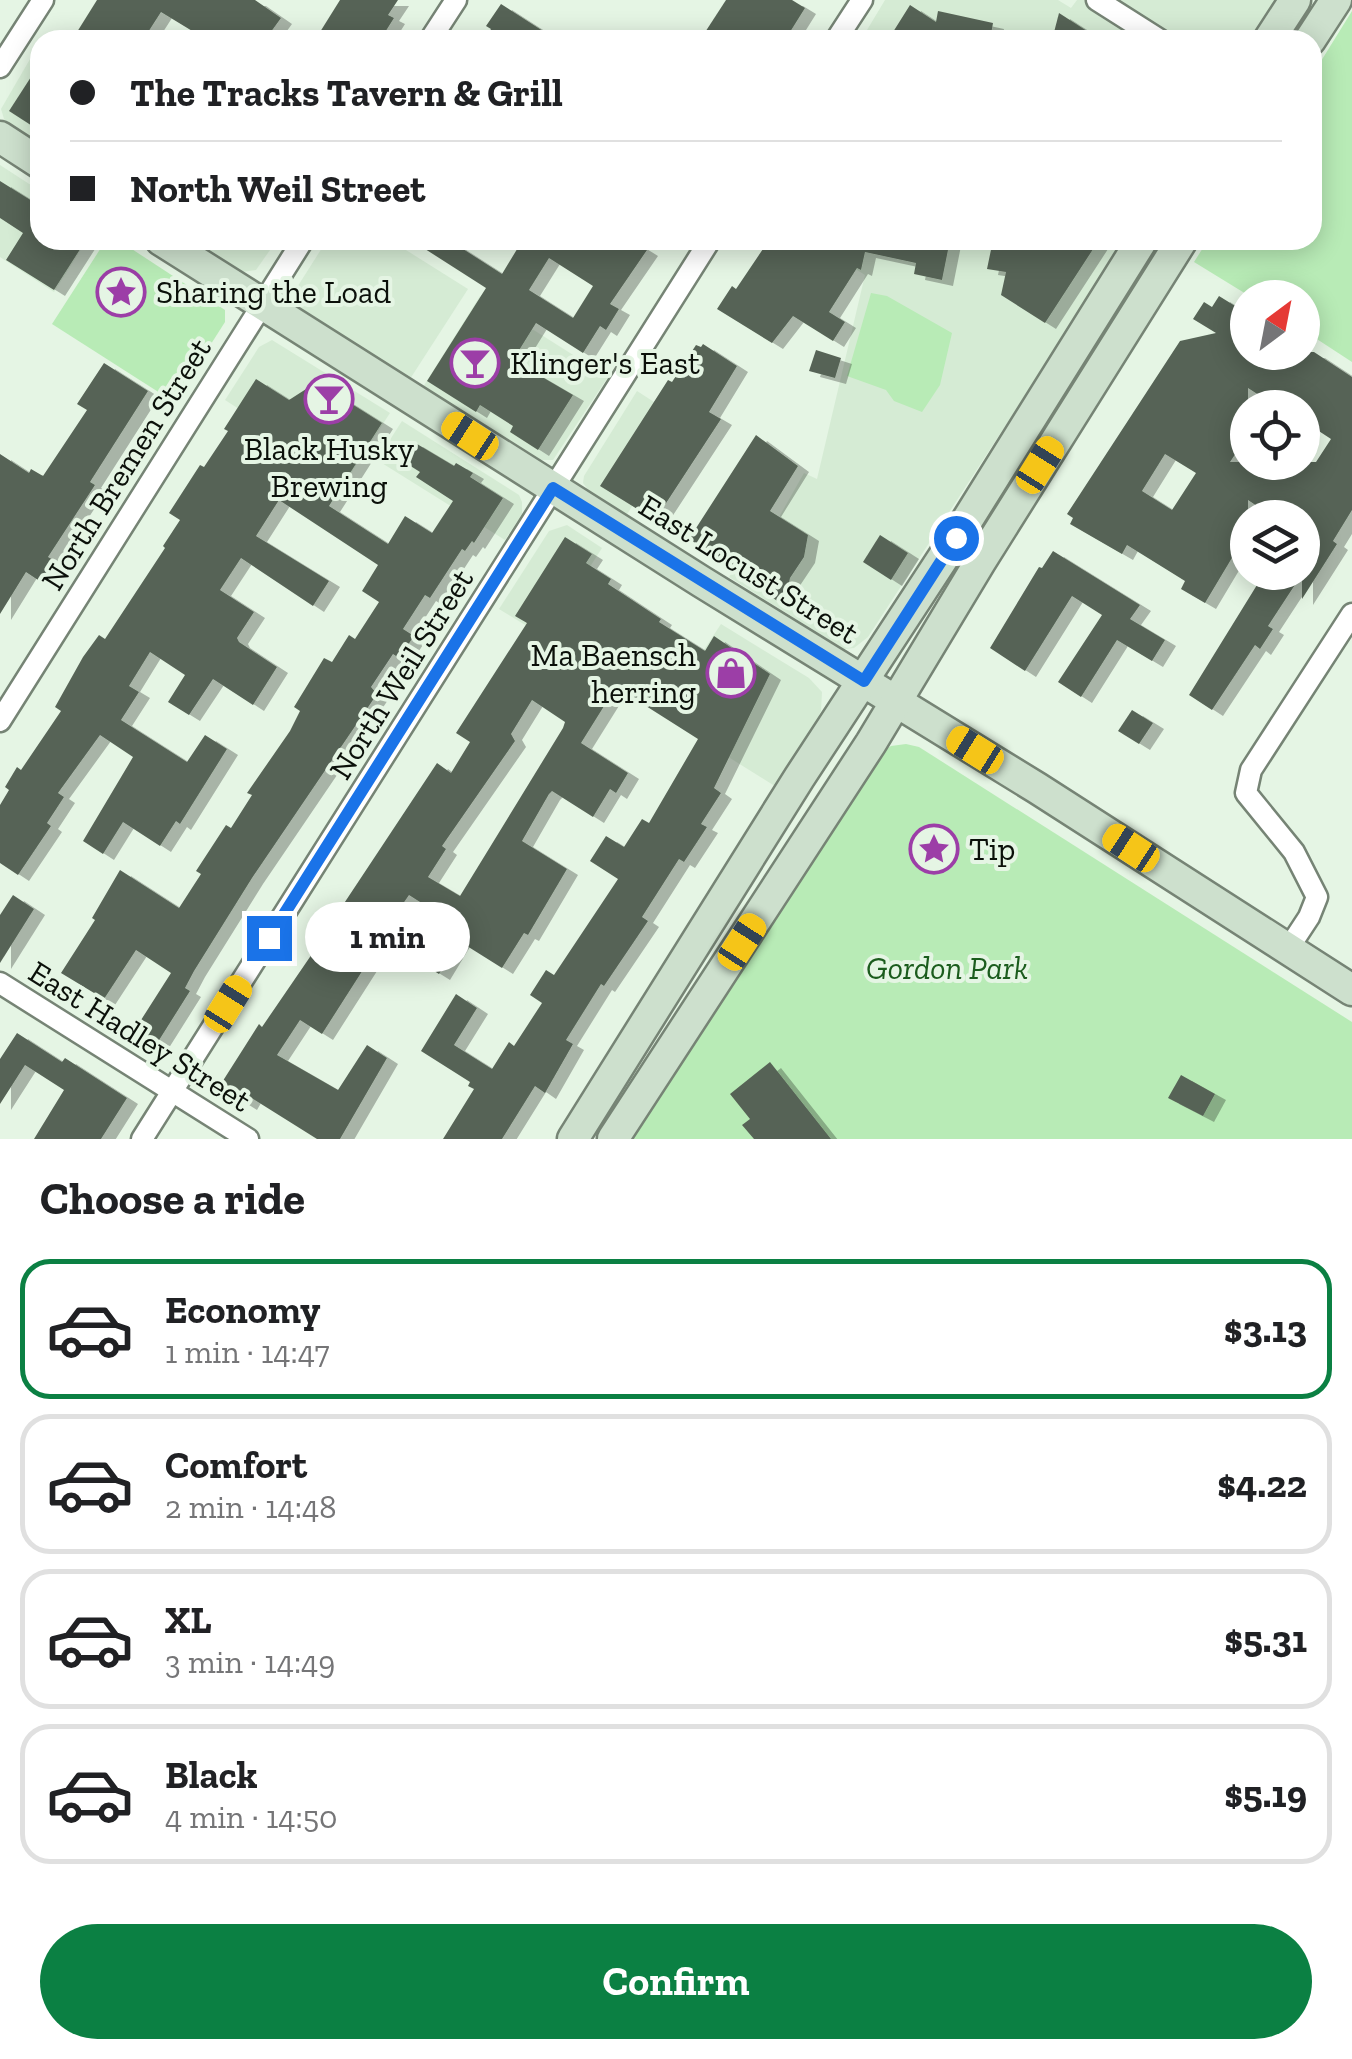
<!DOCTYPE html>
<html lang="en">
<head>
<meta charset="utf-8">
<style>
  body { margin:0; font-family:"Zilla Slab",serif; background:#f2f2f2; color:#202124; height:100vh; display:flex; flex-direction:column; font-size:38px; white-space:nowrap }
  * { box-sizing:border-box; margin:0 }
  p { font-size:32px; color:#757577 }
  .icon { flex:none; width:55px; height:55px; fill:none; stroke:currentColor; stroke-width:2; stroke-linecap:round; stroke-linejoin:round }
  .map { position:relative; height:1139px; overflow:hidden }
  .drawer { display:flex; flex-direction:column; background:#fff; flex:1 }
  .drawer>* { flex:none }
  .top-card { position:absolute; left:30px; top:30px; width:1292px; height:220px; border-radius:30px; box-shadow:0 5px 25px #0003; display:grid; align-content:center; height:220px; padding:0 40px; background:#fff }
  .needle { width:65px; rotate:32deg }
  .tools { position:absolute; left:1230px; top:280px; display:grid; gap:20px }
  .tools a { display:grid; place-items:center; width:90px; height:90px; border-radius:50%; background:#fff; box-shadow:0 5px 25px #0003; font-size:50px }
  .end { position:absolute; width:45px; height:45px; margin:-22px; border:12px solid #1a73e8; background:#fff; box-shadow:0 0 0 5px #fff }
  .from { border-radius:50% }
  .bubble { position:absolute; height:70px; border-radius:35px; background:#fff; box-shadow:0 5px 25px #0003; font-size:32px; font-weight:800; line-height:70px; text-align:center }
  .car { position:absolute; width:30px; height:60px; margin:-30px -15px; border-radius:12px; box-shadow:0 0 8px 2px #0007; background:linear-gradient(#f5c518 24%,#345 0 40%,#f5c518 0 76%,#345 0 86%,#f5c518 0) }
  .top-card b { display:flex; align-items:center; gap:35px; height:95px; font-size:38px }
  .top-card b+b { border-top:2px solid #e0e0e0 }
  .top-card i { width:25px; height:25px; background:#202124 }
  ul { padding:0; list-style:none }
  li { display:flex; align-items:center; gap:30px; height:140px; margin:0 20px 15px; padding:0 20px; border:5px solid #e0e0e0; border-radius:30px }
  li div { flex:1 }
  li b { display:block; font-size:38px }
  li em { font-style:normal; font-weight:800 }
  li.selected { border-color:#0b8043 }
  li>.icon { width:90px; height:90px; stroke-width:1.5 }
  h2 { padding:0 40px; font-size:45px; line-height:120px }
  .cta { display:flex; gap:20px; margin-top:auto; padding:20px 40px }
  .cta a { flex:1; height:115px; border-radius:60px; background:#0b8043; color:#fff; font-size:40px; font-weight:800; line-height:115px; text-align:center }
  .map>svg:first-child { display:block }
</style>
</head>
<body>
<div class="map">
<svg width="1352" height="1139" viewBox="0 0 1352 1139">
  <defs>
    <filter id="shadow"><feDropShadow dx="11" dy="6" stdDeviation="0" flood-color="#0004"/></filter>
  </defs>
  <rect width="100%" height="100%" fill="#e5f5e4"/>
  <g fill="#d5ebd4">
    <polygon points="885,0 1058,0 1071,8 1077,0 1277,0 1252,40 861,40"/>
    <polygon points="33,54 40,58 40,144 5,122 1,109"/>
    <polygon points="0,165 40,191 40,240 87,240 54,292 0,257"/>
    <polygon points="192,240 277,240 256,270 242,272"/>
    <polygon points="327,240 390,240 468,289 410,379 301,310 297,303 296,289"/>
    <polygon points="808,240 1126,240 868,637 854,648 844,649 729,577 772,513 779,517 804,473 817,479 865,275"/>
    <polygon points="480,296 608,377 553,460 538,460 423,387"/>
    <polygon points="272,340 390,413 347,479 225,400 259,347"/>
    <polygon points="637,391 685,422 626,516 592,495 583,483 584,476"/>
    <polygon points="402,421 519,495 522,502 522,514 505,540 377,460"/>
    <polygon points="567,525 602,548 545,637 499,609 549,531"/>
    <polygon points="721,624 809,678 822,692 821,711 799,757 778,788 661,715"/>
  </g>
  <g fill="#b8ebb6">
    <polygon points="1352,11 1352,362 1303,330 1302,298 1251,297 1194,262 1208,240 1312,240 1313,74"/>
    <polygon points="106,240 118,240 225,310 225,322 174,402 52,324"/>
    <polygon points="871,293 887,296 952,333 940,385 922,412 894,401 886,390 847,376"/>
    <polygon points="906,744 919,747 1352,1022 1352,1139 629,1139 880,753 891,746"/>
  </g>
  <g fill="#576456" fill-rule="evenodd" filter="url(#shadow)">
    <polygon points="97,0 255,0 281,18 265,40 207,40 161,12 143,40 72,40"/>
    <polygon points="340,0 398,0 388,15 394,18 382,37 376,34 373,40 315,40"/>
    <polygon points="726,0 792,0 805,8 785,40 700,40"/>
    <polygon points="501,4 557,40 484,40 491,29 486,26"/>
    <polygon points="910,5 936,22 938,11 993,23 990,40 888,40"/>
    <polygon points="1059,13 1101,40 1052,40"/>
    <polygon points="40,63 40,131 9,111"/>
    <polygon points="0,181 40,206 40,240 86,240 54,290 6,260 23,233 0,218"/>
    <path d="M411,240H449L502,274L522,241L520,240H631L647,250L610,304L619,309L606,330L600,326L583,353L536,323L513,360L573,395L538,450L510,432L513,426L480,405L476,412L427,381L486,288ZM549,258L593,286L573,318L529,290Z"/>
    <polygon points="769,240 950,240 942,280 914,274 916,263 865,252 861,270 857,268 829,312 845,322 833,341 793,316 772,343 717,309 732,286 736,289"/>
    <polygon points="993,240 1099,240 1045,323 1001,295 1006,272 987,269"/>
    <path d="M1219,296L1248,314V352H1314L1352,377V510L1333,541L1337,544L1302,599V574L1268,626L1273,629L1260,649L1255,645L1212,710L1189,695L1265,572H1302V518H1275L1248,500V531L1205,603L1181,589L1185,581L1127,545L1122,554L1070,524L1073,518L1067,514L1180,341L1216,333L1193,319L1204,302L1212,307ZM1248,388L1279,408H1302V420L1331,439L1316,462H1230L1248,435ZM1165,454L1196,473L1172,510L1142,491Z"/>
    <polygon points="703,344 737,366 709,412 721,419 655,520 600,486 668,380 672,382 696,345 701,347"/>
    <polygon points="816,350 841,358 835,378 809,371"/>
    <polygon points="104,363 148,391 90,482 95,485 48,557 55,561 41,582 26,572 0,614 0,454 29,473 31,469 43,476 87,410 77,404"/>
    <polygon points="256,379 289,400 317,382 382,423 329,506 388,544 405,516 432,533 453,501 416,477 420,472 401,460 412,441 454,466 456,463 473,473 470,477 503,498 474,543 472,541 465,551 462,549 430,598 425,595 403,629 414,636 399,658 393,654 371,687 377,694 252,878 194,971 185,988 190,991 156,1045 134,1031 171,973 136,950 104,999 61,973 95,920 92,918 120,870 179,908 201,874 196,871 226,825 231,828 252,795 247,793 290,731 300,711 294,707 324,658 332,662 349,635 355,639 379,602 362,591 378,565 279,500 256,536 329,581 313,606 241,558 220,590 254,612 237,638 239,642 277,667 253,705 213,679 189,715 168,702 185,675 150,652 129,686 139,692 121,720 187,762 205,735 227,749 180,824 176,821 160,846 123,822 103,854 83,841 133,757 100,735 58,793 64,797 47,823 51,826 18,875 0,863 0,805 9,790 5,787 17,767 21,770 61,711 55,707 83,657 99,635 105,639 165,548 163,546 180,520 169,513 200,465 204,467 228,431 224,429"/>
    <polygon points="756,435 798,466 770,511 808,535 804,557 790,578 784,605 736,575 739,571 689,539"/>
    <polygon points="880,535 908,553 891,580 863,562"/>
    <path d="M565,537L592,554L586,563L611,579L608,584L661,619L659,622L705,651L714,636L770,674L714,788L721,793L701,824L707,827L684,862L679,859L642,917L648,921L604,986L601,984L566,1040L573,1044L545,1093L535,1086L502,1139H443L474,1089L468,1086L470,1082L421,1051L456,994L477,1008L454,1045L492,1069L509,1042L514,1046L542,1003L530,995L546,970L554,975L618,879L590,861L606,836L624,847L642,819L649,823L698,739L616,687L581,743L628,773L616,793L610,789L593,817L552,791L549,794L522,841L567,869L528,935L524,933L502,968L459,941L439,974L415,959L442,916L409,895L387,927L412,943L398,965L375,951L322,1034L300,1020L277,1055L338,1090L367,1045L387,1058L340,1139H317L250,1097L246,1104L219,1087L259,1024L262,1027L312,954L317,957L336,926L331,923L437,763L451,773L470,742L456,733L527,623L515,616ZM532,700L565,722L563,728L460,896L428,877L446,849L442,846L515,741L511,734Z"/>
    <polygon points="1053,551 1140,605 1130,619 1165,640 1152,661 1117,640 1081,697 1058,682 1102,615 1072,596 1025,671 990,648 1039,567 1042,568"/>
    <polygon points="1132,710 1153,723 1139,744 1118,731"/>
    <polygon points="13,895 34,909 0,963 0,915"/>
    <polygon points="17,1033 62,1062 65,1058 127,1098 101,1139 34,1139 64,1090 25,1065 0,1104 0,1059"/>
    <polygon points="770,1062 831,1139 754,1139 742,1125 750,1119 730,1094"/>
    <polygon points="1181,1075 1215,1094 1203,1116 1168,1098"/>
  </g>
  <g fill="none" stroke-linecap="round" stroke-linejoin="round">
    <g stroke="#768475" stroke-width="25">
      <g id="minor">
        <polyline points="1097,0 1160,40"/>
        <polyline points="430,40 456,0"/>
        <polyline points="836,40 862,0"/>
        <polyline points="0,67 43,0"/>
        <polyline points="0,721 303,240"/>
        <polyline points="1288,949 1309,917 1317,897 1294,852 1246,793 1251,770 1352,614"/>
        <polyline points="0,983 248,1139"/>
        <polyline points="142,1139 710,240"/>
      </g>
    </g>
    <g stroke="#768475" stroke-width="35">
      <g id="secondary">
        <polyline points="1269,40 1295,0"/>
        <polyline points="1310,40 1336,0"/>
        <polyline points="0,137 40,163"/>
        <polyline points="161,240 702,582 1037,788 1352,990"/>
        <polyline points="573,1139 799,778 956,538 1142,240"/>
        <polyline points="613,1139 871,743 980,562 1182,240"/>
      </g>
    </g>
    <use href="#minor" stroke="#fff" stroke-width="20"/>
    <use href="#secondary" stroke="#cde0cd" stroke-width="30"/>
  </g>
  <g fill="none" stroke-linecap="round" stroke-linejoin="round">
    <polyline stroke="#1a73e8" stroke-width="12" points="269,938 553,488 864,681 956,538"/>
  </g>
  <defs>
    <g id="sight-ring" transform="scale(2.5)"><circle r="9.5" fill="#e5f5e4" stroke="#9c3ea7" stroke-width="1.5"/><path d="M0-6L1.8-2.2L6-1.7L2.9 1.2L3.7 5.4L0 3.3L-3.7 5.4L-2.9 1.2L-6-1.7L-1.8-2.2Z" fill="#9c3ea7"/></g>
    <g id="bar-ring" transform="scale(2.5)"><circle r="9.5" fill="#e5f5e4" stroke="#9c3ea7" stroke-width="1.5"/><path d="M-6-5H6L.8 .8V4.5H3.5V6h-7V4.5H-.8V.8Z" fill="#9c3ea7"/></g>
    <g id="shop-ring" transform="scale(2.5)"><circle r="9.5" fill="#e5f5e4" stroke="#9c3ea7" stroke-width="1.5"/><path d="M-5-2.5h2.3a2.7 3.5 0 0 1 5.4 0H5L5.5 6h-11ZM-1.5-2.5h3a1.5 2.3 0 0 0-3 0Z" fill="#9c3ea7"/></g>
  </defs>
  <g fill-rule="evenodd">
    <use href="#sight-ring" x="121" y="292"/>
    <use href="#bar-ring" x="475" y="363"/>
    <use href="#bar-ring" x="329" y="399"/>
    <use href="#shop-ring" x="731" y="673"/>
    <use href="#sight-ring" x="934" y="849"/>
  </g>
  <g text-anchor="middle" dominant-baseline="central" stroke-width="8" stroke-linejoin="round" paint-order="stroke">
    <g font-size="32" fill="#0b100a" stroke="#e5f5e4" text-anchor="start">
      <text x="156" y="292">Sharing the Load</text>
      <text x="510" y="363">Klinger's East</text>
      <text x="329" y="449" text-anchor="middle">Black Husky<tspan x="329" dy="37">Brewing</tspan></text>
      <text x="696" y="655" text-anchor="end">Ma Baensch<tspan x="696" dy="37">herring</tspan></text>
      <text x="969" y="849">Tip</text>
    </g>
    <g font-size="32" fill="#0b100a" stroke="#e5f5e4">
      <text transform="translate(126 464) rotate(-58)">North Bremen Street</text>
      <text transform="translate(749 569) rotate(32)">East Locust Street</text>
      <text transform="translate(401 674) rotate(-58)">North Weil Street</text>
      <text transform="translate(140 1036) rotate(32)">East Hadley Street</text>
    </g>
    <g font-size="32" font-style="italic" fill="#1b5c1d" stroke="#e5f5e4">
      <text x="947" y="968">Gordon Park</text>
    </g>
  </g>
</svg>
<div class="tools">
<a><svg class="needle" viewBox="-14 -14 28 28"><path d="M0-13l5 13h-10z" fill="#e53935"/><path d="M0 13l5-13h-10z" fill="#757577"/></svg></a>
<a><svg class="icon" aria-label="locate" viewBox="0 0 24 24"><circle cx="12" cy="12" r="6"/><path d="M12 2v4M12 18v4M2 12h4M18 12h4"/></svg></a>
<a><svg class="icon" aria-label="layers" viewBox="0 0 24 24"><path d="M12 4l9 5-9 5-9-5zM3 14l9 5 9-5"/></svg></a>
</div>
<i class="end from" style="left:956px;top:538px"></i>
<i class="end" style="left:269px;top:938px"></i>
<div class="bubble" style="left:305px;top:902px;width:165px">1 min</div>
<i class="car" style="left:470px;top:436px;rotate:303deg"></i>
<i class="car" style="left:1040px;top:465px;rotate:32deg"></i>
<i class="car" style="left:975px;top:750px;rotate:302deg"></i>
<i class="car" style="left:1131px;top:848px;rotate:303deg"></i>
<i class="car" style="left:742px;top:942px;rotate:33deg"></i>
<i class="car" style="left:228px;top:1004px;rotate:32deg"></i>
<div class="top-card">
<b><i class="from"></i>The Tracks Tavern &amp; Grill</b>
<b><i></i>North Weil Street</b>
</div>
</div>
<section class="drawer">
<h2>Choose a ride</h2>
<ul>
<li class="selected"><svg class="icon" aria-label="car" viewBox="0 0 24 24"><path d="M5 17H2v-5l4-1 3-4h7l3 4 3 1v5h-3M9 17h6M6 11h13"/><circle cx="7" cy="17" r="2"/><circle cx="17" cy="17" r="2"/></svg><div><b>Economy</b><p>1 min · 14:47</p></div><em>$3.13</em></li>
<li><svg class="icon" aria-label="car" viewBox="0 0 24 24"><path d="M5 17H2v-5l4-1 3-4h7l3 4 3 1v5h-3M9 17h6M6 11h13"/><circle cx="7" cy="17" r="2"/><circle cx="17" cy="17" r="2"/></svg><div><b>Comfort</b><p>2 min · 14:48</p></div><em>$4.22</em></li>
<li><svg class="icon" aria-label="car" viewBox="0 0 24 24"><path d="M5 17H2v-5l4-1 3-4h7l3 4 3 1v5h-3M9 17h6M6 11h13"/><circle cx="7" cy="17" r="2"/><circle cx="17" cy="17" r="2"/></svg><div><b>XL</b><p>3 min · 14:49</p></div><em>$5.31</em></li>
<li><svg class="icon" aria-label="car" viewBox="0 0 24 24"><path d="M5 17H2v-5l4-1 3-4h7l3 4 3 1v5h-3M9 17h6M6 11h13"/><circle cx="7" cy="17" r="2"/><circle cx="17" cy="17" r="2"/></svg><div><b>Black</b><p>4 min · 14:50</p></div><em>$5.19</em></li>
</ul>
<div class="cta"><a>Confirm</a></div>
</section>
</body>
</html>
